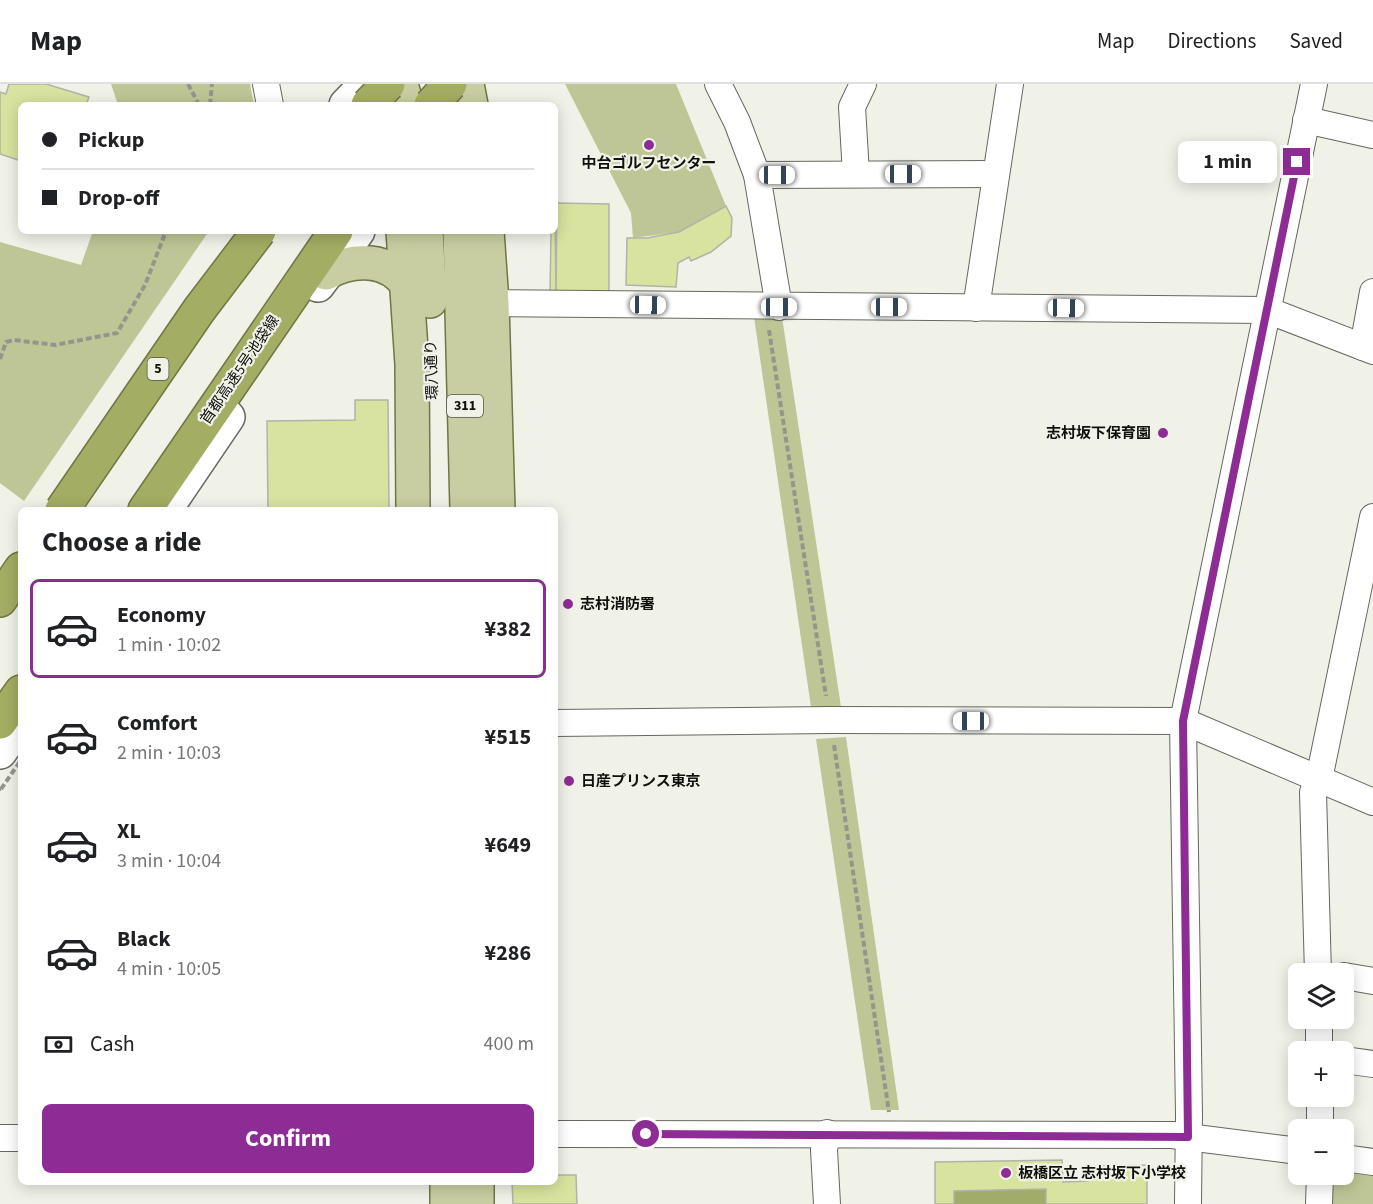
<!DOCTYPE html>
<html lang="en">
<head>
<meta charset="utf-8">
<style>
  body { margin:0; font-family:"Source Sans 3","Noto Sans JP",sans-serif; background:#f6f6f6; color:#202124; height:100vh; display:flex; flex-direction:column; font-size:22px; white-space:nowrap }
  * { box-sizing:border-box; margin:0 }
  p { font-size:20px; color:#757577 }
  .icon { flex:none; width:33px; height:33px; fill:none; stroke:currentColor; stroke-width:2; stroke-linecap:round; stroke-linejoin:round }
  .map { position:relative; flex:1; overflow:hidden }
  .drawer { position:absolute; left:18px; top:423px; width:540px; height:678px; display:flex; flex-direction:column; background:#fff; border-radius:9px; box-shadow:0 3px 15px #0003 }
  .drawer>* { flex:none }
  .banner { position:absolute; left:18px; top:18px; width:540px; height:132px; border-radius:9px; box-shadow:0 3px 15px #0003; display:grid; align-content:center; height:132px; padding:0 24px; background:#fff }
  .fabs { position:absolute; left:1288px; top:879px; display:grid; gap:12px }
  .fabs a { display:grid; place-items:center; width:66px; height:66px; border-radius:9px; background:#fff; box-shadow:0 3px 15px #0003; font-size:30px }
  .end { position:absolute; width:27px; height:27px; margin:-14px; border:8px solid #8d2c94; background:#fff; box-shadow:0 0 0 3px #fff }
  .from { border-radius:50% }
  .bubble { position:absolute; height:42px; border-radius:9px; background:#fff; box-shadow:0 3px 15px #0003; font-size:20px; font-weight:700; line-height:42px; text-align:center }
  .car { position:absolute; width:18px; height:36px; margin:-18px -9px; border-radius:8px; box-shadow:0 0 4px 2px #0007; background:linear-gradient(#fff 24%,#345 0 40%,#fff 0 76%,#345 0 86%,#fff 0) }
  .banner b { display:flex; align-items:center; gap:21px; height:57px; font-size:22px }
  .banner b+b { border-top:2px solid #e0e0e0 }
  .banner i { width:15px; height:15px; background:#202124 }
  ul { padding:0; list-style:none }
  li { display:flex; align-items:center; gap:18px; height:99px; margin:0 12px 9px; padding:0 12px; border:3px solid transparent; border-radius:9px }
  li div { flex:1 }
  li b { display:block; font-size:22px }
  li em { font-style:normal; font-weight:700 }
  li.active { border-color:#8d2c94 }
  li>.icon { width:54px; height:54px; stroke-width:1.5 }
  h2 { padding:0 24px; font-size:27px; line-height:72px }
  .pay { display:flex; align-items:center; gap:15px; height:66px; padding:0 24px; font-size:22px }
  .pay p { margin-inline-start:auto }
  .action { display:flex; gap:12px; margin-top:auto; padding:12px 24px }
  .action a { flex:1; height:69px; border-radius:9px; background:#8d2c94; color:#fff; font-size:24px; font-weight:700; line-height:69px; text-align:center }
  header { display:flex; align-items:center; gap:36px; box-sizing:border-box; height:84px; padding:0 30px; background:#fff; border-bottom:2px solid #e0e0e0 }
  header strong { font-size:28px }
  nav { display:flex; gap:33px; margin-inline-start:auto; font-size:21px }
  .map>svg:first-child { display:block }
</style>
</head>
<body>
<header>
<strong>Map</strong>
<nav><a>Map</a><a>Directions</a><a>Saved</a></nav>
</header>
<div class="map">
<svg width="1373" height="1120" viewBox="0 0 1373 1120">
  <rect width="100%" height="100%" fill="#f0f2e8"/>
  <g fill="#bec696">
    <polygon points="111,0 250,0 254,21 118,21"/>
    <polygon points="565,0 676,0 726,122 679,148 633,154 631,129"/>
    <polygon points="93,147 209,147 24,417 0,399 0,158 81,181"/>
    <polygon points="754,233 782,233 841,623 811,623"/>
    <polygon points="846,653 899,1026 871,1026 816,655"/>
    <polygon points="1344,1086 1373,1089 1373,1120 1328,1120 1329,1096 1333,1091 1344,1090"/>
  </g>
  <polygon fill="#a2ac6a" points="1046,1105 1046,1120 954,1120 954,1107"/>
  <g fill="#d8e39f" stroke="#b1b3aa" stroke-width="1.5">
    <polygon points="9,0 46,0 89,13 86,21 21,21 21,77 0,70 0,8 6,10"/>
    <polygon points="557,119 609,120 609,211 556,210"/>
    <polygon points="726,122 732,134 731,152 711,168 691,177 689,173 678,179 676,203 626,201 627,154 647,154 679,148"/>
    <polygon points="555,135 556,210 550,210 551,147 555,147"/>
    <polygon points="355,316 388,316 389,426 268,426 267,337 355,336"/>
    <polygon points="1062,1076 1063,1098 1089,1097 1089,1082 1147,1081 1147,1120 1046,1120 1046,1105 954,1107 954,1120 935,1120 935,1078"/>
    <polygon points="555,1091 576,1091 577,1120 513,1120 512,1098 555,1098"/>
  </g>
  <g fill="none" stroke-linecap="round" stroke-linejoin="round">
    <g stroke="#66675f" stroke-width="28">
      <g id="street">
        <polyline points="266,0 270,21"/>
        <polyline points="718,0 737,38 757,91 779,223"/>
        <polyline points="1306,36 1373,51"/>
        <polyline points="856,90 852,23 863,0"/>
        <polyline points="757,91 996,90"/>
        <polyline points="492,219 1267,226 1373,267"/>
        <polyline points="976,224 1010,0"/>
        <polyline points="1363,263 1373,208"/>
        <polyline points="555,639 830,636 1183,637 1373,718"/>
        <polyline points="1318,890 1313,708 1319,695 1373,433"/>
        <polyline points="1344,892 1373,897"/>
        <polyline points="1319,934 1319,968"/>
        <polyline points="1344,976 1373,980"/>
        <polyline points="1320,1012 1320,1046"/>
        <polyline points="827,1049 824,1066 827,1120"/>
        <polyline points="555,1050 1172,1051 1299,1067"/>
        <polyline points="0,1054 21,1054"/>
        <polyline points="1344,1074 1373,1078"/>
        <polyline points="1188,1120 1189,1031 1183,637 1314,0"/>
        <polyline points="1319,1120 1320,1090"/>
      </g>
    </g>
    <g stroke="#66675f" stroke-width="36">
      <g id="secondary">
        <polyline points="346,21 366,0"/>
        <polyline points="318,201 358,147"/>
        <polyline points="165,426 228,333"/>
        <polyline points="0,668 21,638"/>
      </g>
    </g>
    <g stroke="#707645" stroke-width="36">
      <g id="primary">
        <polyline points="401,0 407,21"/>
        <polyline points="467,0 471,21"/>
        <polyline points="403,147 412,280 413,426"/>
        <polyline points="426,147 430,217"/>
        <polyline points="460,147 467,426"/>
        <polyline points="487,147 492,219 498,426"/>
        <path d="M326,189C353,174 389,173 408,202"/>
        <polyline points="477,1098 477,1120"/>
        <polyline points="447,1120 447,1098"/>
      </g>
    </g>
    <g stroke="#707645" stroke-width="36">
      <g id="highway">
        <polyline points="145,426 336,147"/>
        <polyline points="0,516 21,485"/>
        <polyline points="0,638 21,608"/>
      </g>
    </g>
    <g stroke="#94968e" stroke-width="4" stroke-dasharray="6 3" stroke-linecap="butt">
      <polyline points="188,0 199,21"/>
      <polyline points="210,21 212,0"/>
      <polyline points="769,246 826,612"/>
      <polyline points="0,275 6,258 14,256 55,261 117,249 145,201 166,147"/>
      <polyline points="834,661 889,1028"/>
      <polyline points="0,705 1,705"/>
    </g>
    <use href="#street" stroke="#fff" stroke-width="26"/>
    <use href="#secondary" stroke="#fff" stroke-width="33"/>
    <use href="#primary" stroke="#c8cea1" stroke-width="33"/>
    <use href="#highway" stroke="#a3ad63" stroke-width="33"/>
    <g stroke="#707645" stroke-width="36" stroke-linecap="butt">
      <g id="highway-bridge">
        <polyline points="368,21 388,0"/>
        <polyline points="431,21 450,0"/>
        <polyline points="62,426 199,226 259,147"/>
      </g>
    </g>
    <polyline stroke="#94968e" stroke-width="4" stroke-dasharray="6 3" stroke-linecap="butt" points="1,705 21,676"/>
    <use href="#highway-bridge" stroke="#a3ad63" stroke-width="33"/>
  </g>
  <g fill="none" stroke-linecap="round" stroke-linejoin="round">
    <polyline stroke="#8d2c94" stroke-width="8" points="646,1050 1188,1053 1183,637 1297,78"/>
  </g>
  <g fill="#8d2c94" stroke="#f0f2e8" stroke-width="2">
    <circle cx="649" cy="61" r="6"/>
    <circle cx="1163" cy="349" r="6"/>
    <circle cx="568" cy="520" r="6"/>
    <circle cx="569" cy="697" r="6"/>
    <circle cx="1006" cy="1089" r="6"/>
  </g>
  <g text-anchor="middle" dominant-baseline="central" stroke-width="4.5" stroke-linejoin="round" paint-order="stroke">
    <g fill="#f0f2e8" stroke="#53544f" stroke-width="1.5">
      <rect x="147.5" y="274" width="21" height="22" rx="4.5"/>
      <rect x="447" y="311" width="36" height="22" rx="4.5"/>
    </g>
    <g font-size="14" font-weight="bold" fill="#10110d">
      <text x="158" y="285">5</text>
      <text x="465" y="322">311</text>
    </g>
    <g font-size="15" font-weight="bold" fill="#10110d" stroke="#f0f2e8" text-anchor="start">
      <text x="649" y="79" text-anchor="middle">中台ゴルフセンター</text>
      <text x="1151" y="349" text-anchor="end">志村坂下保育園</text>
      <text x="580" y="520">志村消防署</text>
      <text x="581" y="697">日産プリンス東京</text>
      <text x="1018" y="1089">板橋区立 志村坂下小学校</text>
    </g>
    <g font-size="15" fill="#10110d" stroke="#f0f2e8">
      <text transform="translate(240 286) rotate(-56)">首都高速5号池袋線</text>
      <text transform="translate(432 286) rotate(-92)">環八通り</text>
    </g>
  </g>
</svg>
<div class="fabs">
<a><svg class="icon" aria-label="layers" viewBox="0 0 24 24"><path d="M12 4l9 5-9 5-9-5zM3 14l9 5 9-5"/></svg></a>
<a>+</a>
<a>−</a>
</div>
<i class="end from" style="left:646px;top:1050px"></i>
<i class="end" style="left:1297px;top:78px"></i>
<div class="bubble" style="left:1178px;top:57px;width:99px">1 min</div>
<i class="car" style="left:903px;top:90px;rotate:90deg"></i>
<i class="car" style="left:777px;top:91px;rotate:90deg"></i>
<i class="car" style="left:648px;top:221px;rotate:91deg"></i>
<i class="car" style="left:779px;top:223px;rotate:90deg"></i>
<i class="car" style="left:889px;top:223px;rotate:90deg"></i>
<i class="car" style="left:1066px;top:224px;rotate:91deg"></i>
<i class="car" style="left:971px;top:637px;rotate:270deg"></i>
<div class="banner">
<b><i class="from"></i>Pickup</b>
<b><i></i>Drop-off</b>
</div>
<section class="drawer">
<h2>Choose a ride</h2>
<ul>
<li class="active"><svg class="icon" aria-label="car" viewBox="0 0 24 24"><path d="M5 17H2v-5l4-1 3-4h7l3 4 3 1v5h-3M9 17h6M6 11h13"/><circle cx="7" cy="17" r="2"/><circle cx="17" cy="17" r="2"/></svg><div><b>Economy</b><p>1 min · 10:02</p></div><em>¥382</em></li>
<li><svg class="icon" aria-label="car" viewBox="0 0 24 24"><path d="M5 17H2v-5l4-1 3-4h7l3 4 3 1v5h-3M9 17h6M6 11h13"/><circle cx="7" cy="17" r="2"/><circle cx="17" cy="17" r="2"/></svg><div><b>Comfort</b><p>2 min · 10:03</p></div><em>¥515</em></li>
<li><svg class="icon" aria-label="car" viewBox="0 0 24 24"><path d="M5 17H2v-5l4-1 3-4h7l3 4 3 1v5h-3M9 17h6M6 11h13"/><circle cx="7" cy="17" r="2"/><circle cx="17" cy="17" r="2"/></svg><div><b>XL</b><p>3 min · 10:04</p></div><em>¥649</em></li>
<li><svg class="icon" aria-label="car" viewBox="0 0 24 24"><path d="M5 17H2v-5l4-1 3-4h7l3 4 3 1v5h-3M9 17h6M6 11h13"/><circle cx="7" cy="17" r="2"/><circle cx="17" cy="17" r="2"/></svg><div><b>Black</b><p>4 min · 10:05</p></div><em>¥286</em></li>
</ul>
<div class="pay"><svg class="icon" aria-label="cash" viewBox="0 0 24 24"><path d="M3 7h18v10H3z"/><circle cx="12" cy="12" r="2"/></svg>Cash<p>400 m</p></div>
<div class="action"><a>Confirm</a></div>
</section>
</div>
</body>
</html>
